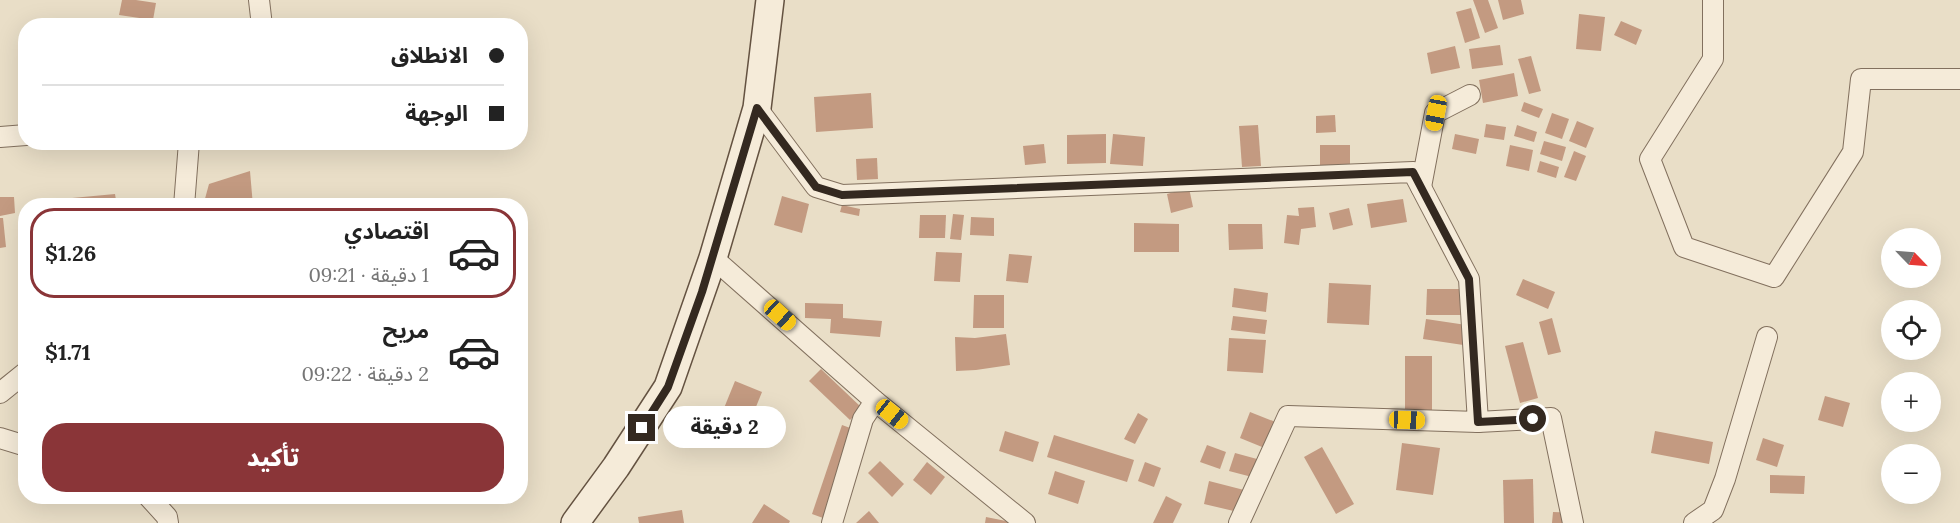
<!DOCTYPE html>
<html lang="ar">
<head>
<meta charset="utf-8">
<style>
  body { margin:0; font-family:Lora,"Noto Sans Arabic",serif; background:#f6f6f6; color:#222; direction:rtl; height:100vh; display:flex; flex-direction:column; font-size:22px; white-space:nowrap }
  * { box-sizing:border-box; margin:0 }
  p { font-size:20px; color:#767676 }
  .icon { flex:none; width:33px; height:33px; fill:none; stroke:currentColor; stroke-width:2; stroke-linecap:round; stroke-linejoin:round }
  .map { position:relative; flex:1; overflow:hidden; direction:ltr }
  .side { position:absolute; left:18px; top:198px; width:510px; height:306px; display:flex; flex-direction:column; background:#fff; border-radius:24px; box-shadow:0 6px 24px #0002; direction:rtl }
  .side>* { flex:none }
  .top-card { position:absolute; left:18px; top:18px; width:510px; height:132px; border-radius:24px; box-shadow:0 6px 24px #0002; direction:rtl; display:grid; align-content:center; height:132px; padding:0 24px; background:#fff }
  .needle { width:39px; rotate:115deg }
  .fabs { position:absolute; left:1881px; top:228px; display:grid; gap:12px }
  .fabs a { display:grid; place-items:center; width:60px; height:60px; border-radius:50%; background:#fff; box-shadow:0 6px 24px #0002; font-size:30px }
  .end { position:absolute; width:27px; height:27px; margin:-14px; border:8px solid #342920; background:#fff; box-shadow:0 0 0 3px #fff }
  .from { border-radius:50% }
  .bubble { position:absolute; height:42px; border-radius:21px; background:#fff; box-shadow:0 6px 24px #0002; font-size:20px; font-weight:800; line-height:42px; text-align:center; direction:rtl }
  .car { position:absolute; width:18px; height:36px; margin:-18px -9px; border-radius:8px; box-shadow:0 0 4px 2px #0007; background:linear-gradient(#f5c518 24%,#345 0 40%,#f5c518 0 76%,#345 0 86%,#f5c518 0) }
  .top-card b { display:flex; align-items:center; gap:21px; height:57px; font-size:22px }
  .top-card b+b { border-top:2px solid #e0e0e0 }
  .top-card i { width:15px; height:15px; background:#222 }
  ul { padding:10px 0 0; list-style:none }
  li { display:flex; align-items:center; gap:18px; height:90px; margin:0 12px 9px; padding:0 12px; border:3px solid transparent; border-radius:24px }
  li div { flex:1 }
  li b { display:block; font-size:22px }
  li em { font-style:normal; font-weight:800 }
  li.selected { border-color:#8a3538 }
  li>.icon { width:54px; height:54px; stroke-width:1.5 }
  .button { display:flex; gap:12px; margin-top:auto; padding:12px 24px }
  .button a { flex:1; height:69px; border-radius:24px; background:#8a3538; color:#fff; font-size:24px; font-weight:800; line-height:69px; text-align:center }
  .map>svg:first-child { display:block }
</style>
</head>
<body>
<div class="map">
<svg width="1960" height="523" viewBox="0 0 1960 523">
  <rect width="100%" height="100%" fill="#e9dec7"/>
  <g fill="#c39a81">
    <polygon points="122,0 136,0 156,3 153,20 119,15"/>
    <polygon points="1473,0 1488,0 1498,28 1485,33"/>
    <polygon points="1498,0 1521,0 1524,14 1503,20"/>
    <polygon points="1471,8 1480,38 1465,43 1456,12"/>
    <polygon points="1579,14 1605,17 1601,51 1576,49"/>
    <polygon points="1621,21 1642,30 1636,45 1614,35"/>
    <polygon points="1500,45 1503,65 1472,69 1469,49"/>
    <polygon points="1455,46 1460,68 1431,74 1427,53"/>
    <polygon points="1531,56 1541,91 1529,94 1518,59"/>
    <polygon points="1514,73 1518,96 1483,103 1479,80"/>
    <polygon points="871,93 873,128 816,132 814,97"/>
    <polygon points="1524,102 1543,109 1539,118 1521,111"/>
    <polygon points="1552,113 1569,119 1562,139 1545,133"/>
    <polygon points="1335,115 1336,132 1316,133 1316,116"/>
    <polygon points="1577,121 1594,128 1586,148 1569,141"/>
    <polygon points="1486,124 1506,127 1504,140 1484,137"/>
    <polygon points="1258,125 1261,166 1242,167 1239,126"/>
    <polygon points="1517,125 1537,132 1534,142 1514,136"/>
    <polygon points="1106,134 1106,163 1067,164 1067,135"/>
    <polygon points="1113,134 1145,137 1143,166 1110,164"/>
    <polygon points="1455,134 1479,139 1476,154 1452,149"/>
    <polygon points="1544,141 1566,147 1562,161 1540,154"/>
    <polygon points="1044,144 1046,163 1025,165 1023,146"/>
    <rect x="1320" y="145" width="30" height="23"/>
    <polygon points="1510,145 1533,150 1529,171 1506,166"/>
    <polygon points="1574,151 1586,156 1576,181 1564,177"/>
    <polygon points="877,158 878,179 857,180 856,159"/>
    <polygon points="1540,161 1559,167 1556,178 1537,172"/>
    <polygon points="250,171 253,206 203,206 209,184"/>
    <polygon points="1189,188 1193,207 1171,213 1167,194"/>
    <polygon points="115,194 117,206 41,206 40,201"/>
    <polygon points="782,196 809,204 802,233 774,225"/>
    <polygon points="0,197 14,197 15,213 0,216"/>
    <polygon points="1403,199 1407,222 1371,228 1367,204"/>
    <polygon points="842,205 860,209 859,216 840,212"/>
    <polygon points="1314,207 1316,227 1301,229 1299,245 1284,243 1287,215 1299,216 1298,208"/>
    <polygon points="1349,208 1353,225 1333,230 1329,213"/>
    <polygon points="953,214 964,215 961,240 950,239"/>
    <polygon points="920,215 946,215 945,238 919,238"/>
    <polygon points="971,217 994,218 994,236 970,235"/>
    <polygon points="0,218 3,218 6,247 0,248"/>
    <polygon points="1134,223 1179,224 1179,252 1134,252"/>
    <polygon points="1228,224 1262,224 1263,249 1229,250"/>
    <polygon points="936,252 962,253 960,282 934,281"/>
    <polygon points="1009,254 1032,256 1028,283 1006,281"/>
    <polygon points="1523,279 1555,292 1548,309 1516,295"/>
    <polygon points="1329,283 1371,285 1369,325 1327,323"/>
    <polygon points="1234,288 1268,293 1266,312 1232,307"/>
    <polygon points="1427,289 1463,289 1463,315 1426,315"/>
    <polygon points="974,295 1004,295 1004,328 973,328"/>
    <polygon points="805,303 843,304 843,318 882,321 880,337 830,333 831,319 805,318"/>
    <polygon points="1233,316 1267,320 1265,334 1231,330"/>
    <polygon points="1552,318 1561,352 1548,355 1539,322"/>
    <polygon points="1426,319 1473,326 1470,346 1423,339"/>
    <polygon points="1006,334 1010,365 976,370 956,371 955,337 975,338"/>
    <polygon points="1229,338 1266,340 1263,373 1227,371"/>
    <polygon points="1523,342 1538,398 1520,403 1505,346"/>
    <rect x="1405" y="356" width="27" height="56"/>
    <polygon points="821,369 862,408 850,420 809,381"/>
    <polygon points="735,381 762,392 747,429 720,418"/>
    <polygon points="1825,396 1850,403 1843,427 1818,420"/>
    <polygon points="1250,412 1278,423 1267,449 1240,438"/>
    <polygon points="1138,413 1148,419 1135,444 1124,439"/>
    <polygon points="842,425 864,433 834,522 812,514"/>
    <polygon points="1005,431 1039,442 1033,462 999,451"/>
    <polygon points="1655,431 1713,442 1709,464 1651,453"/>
    <polygon points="1054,435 1134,460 1127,482 1047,457"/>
    <polygon points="1763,438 1784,445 1777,467 1756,460"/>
    <polygon points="1402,443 1440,448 1433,495 1396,490"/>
    <polygon points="1207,445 1226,452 1220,469 1200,462"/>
    <polygon points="1322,447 1354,504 1336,514 1304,457"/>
    <polygon points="1235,453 1257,459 1252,477 1229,471"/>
    <polygon points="880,461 904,484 892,497 868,473"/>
    <polygon points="927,462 945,477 931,495 913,480"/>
    <polygon points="1145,462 1161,468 1154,487 1138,481"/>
    <polygon points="1055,471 1085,481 1078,504 1048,494"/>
    <polygon points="1770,475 1805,476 1804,494 1770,493"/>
    <polygon points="1533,479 1534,523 1504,523 1503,480"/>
    <polygon points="1209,481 1244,490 1238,512 1204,504"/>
    <polygon points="1166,496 1182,504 1173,523 1153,523"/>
    <polygon points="764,504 790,521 789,523 752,523"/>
    <polygon points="682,510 684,523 639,523 638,517"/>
    <polygon points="869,511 879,523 856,523"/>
    <polygon points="1553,512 1580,513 1579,523 1552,523"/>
    <polygon points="986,517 1011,522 1011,523 985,523"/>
  </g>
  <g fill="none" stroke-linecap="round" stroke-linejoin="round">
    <g stroke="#82705e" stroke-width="22">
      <g id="street">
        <polyline points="259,0 262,26"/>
        <polyline points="1713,0 1713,59 1650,159 1684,247 1774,277 1853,152 1861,79 1960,79"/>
        <polyline points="757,108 816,187 842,195 1413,172 1469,279 1478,422 1288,416 1239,523"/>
        <polyline points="0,137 26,135"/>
        <polyline points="1421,187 1435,113 1470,95"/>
        <polyline points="184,206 189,142"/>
        <polyline points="713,258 875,401 1025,523"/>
        <polyline points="0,393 26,372"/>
        <polyline points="1478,422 1551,418 1573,523"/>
        <polyline points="0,438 26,446"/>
        <polyline points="148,496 167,517 168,523"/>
        <polyline points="832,523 863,419 875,401"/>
        <polyline points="1694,523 1713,510 1725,479 1767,337"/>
      </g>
    </g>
    <g stroke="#645241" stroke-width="30">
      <polyline id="secondary" points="575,523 616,467 668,387 713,258 757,108 770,0"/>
    </g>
    <use href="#street" stroke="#f5ebd9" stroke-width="20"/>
    <use href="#secondary" stroke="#f5ebd9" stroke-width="27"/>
  </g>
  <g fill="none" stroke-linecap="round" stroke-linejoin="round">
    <polyline stroke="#342920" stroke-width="8" points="642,428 668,387 702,292 757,108 816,187 842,195 1413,172 1469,279 1478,422 1533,419"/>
  </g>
</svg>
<div class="fabs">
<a><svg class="needle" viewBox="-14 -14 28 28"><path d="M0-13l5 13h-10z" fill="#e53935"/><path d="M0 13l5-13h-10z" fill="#767676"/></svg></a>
<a><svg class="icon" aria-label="locate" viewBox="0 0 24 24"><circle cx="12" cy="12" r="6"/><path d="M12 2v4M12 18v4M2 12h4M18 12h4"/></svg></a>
<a>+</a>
<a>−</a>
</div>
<i class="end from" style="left:1533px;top:419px"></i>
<i class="end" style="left:642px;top:428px"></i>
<div class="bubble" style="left:663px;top:406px;width:123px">2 دقيقة</div>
<i class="car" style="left:1436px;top:113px;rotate:191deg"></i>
<i class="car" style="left:780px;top:315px;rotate:132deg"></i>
<i class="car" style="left:892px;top:414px;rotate:129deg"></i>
<i class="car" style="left:1407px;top:420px;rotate:92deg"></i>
<div class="top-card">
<b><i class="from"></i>الانطلاق</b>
<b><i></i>الوجهة</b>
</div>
<section class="side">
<ul>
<li class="selected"><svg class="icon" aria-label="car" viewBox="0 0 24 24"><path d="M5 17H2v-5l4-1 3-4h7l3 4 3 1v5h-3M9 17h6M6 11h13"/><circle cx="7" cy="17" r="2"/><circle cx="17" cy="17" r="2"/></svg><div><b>اقتصادي</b><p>1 دقيقة · 09:21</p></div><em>$1.26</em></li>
<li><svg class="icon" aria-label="car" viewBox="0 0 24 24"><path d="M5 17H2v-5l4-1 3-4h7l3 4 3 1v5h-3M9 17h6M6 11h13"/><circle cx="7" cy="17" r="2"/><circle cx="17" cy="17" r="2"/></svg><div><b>مريح</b><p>2 دقيقة · 09:22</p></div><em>$1.71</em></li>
</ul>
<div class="button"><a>تأكيد</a></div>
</section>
</div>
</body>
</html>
